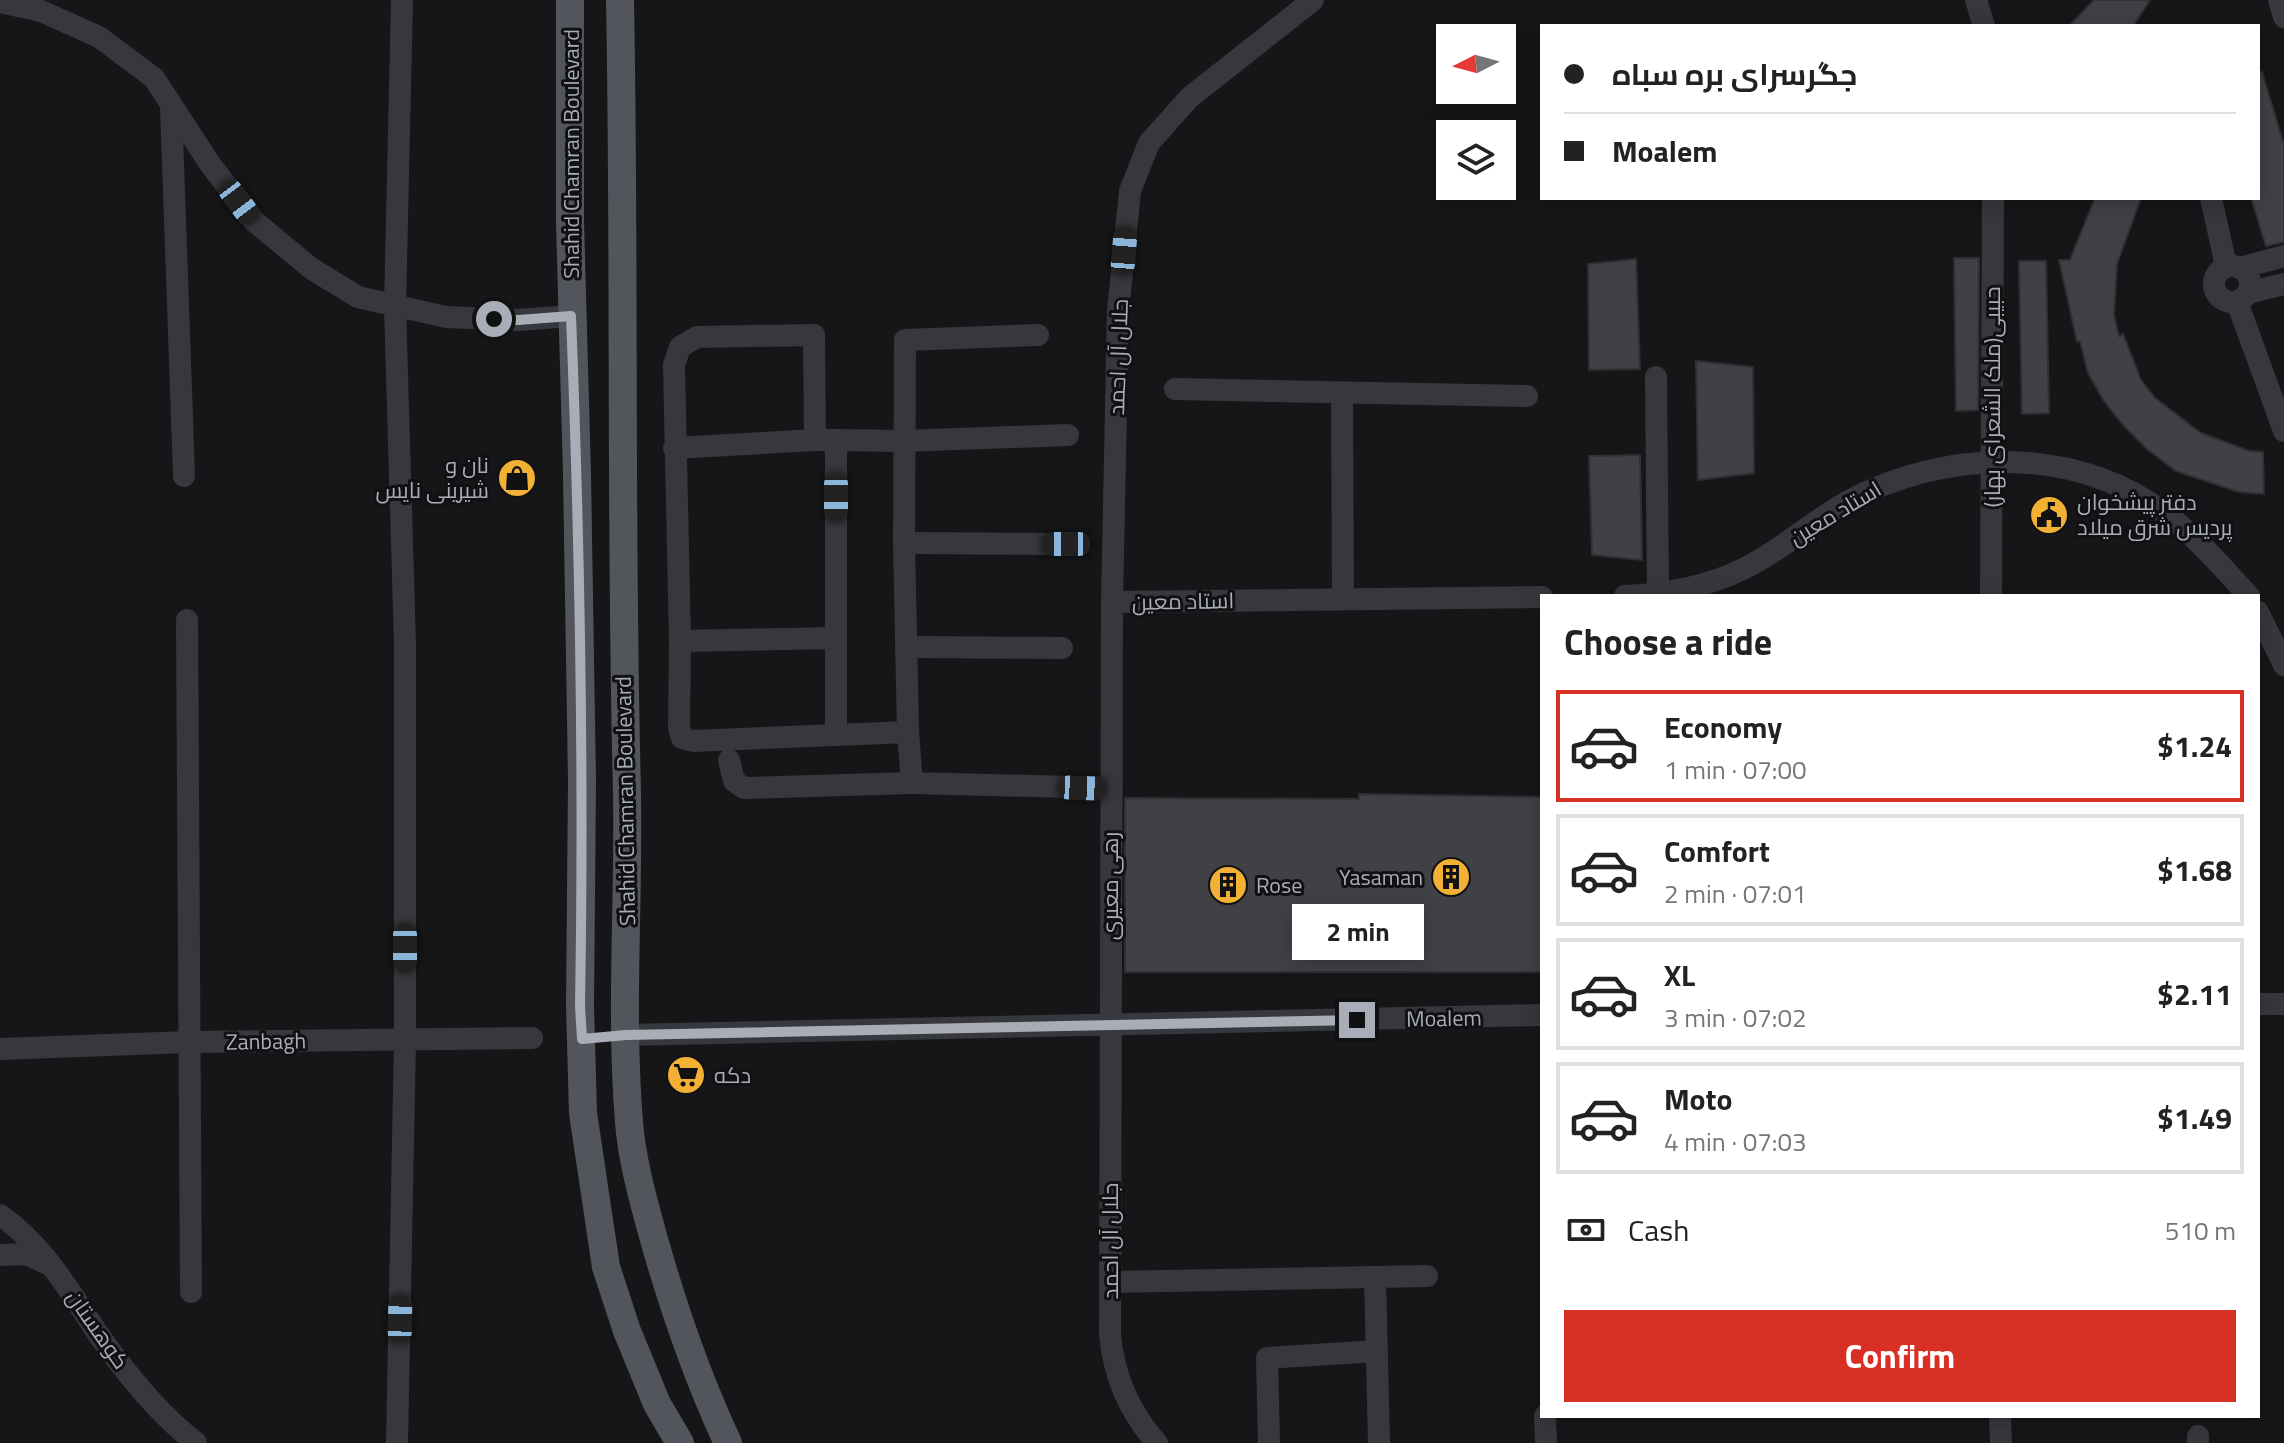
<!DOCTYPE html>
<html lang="en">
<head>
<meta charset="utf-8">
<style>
  body { margin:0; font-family:"Titillium Web",Cairo,sans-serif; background:#f2f2f2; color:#222; height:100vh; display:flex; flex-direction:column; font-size:30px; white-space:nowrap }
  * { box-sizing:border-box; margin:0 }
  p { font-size:26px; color:#767676 }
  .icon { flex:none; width:44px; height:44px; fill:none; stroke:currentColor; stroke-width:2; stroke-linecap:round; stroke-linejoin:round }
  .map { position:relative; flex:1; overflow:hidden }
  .drawer { position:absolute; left:1540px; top:594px; width:720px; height:824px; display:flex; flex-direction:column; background:#fff; border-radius:0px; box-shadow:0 4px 20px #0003 }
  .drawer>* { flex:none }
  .hud { position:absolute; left:1540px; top:24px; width:720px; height:176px; border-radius:0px; box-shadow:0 4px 20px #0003; display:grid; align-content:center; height:176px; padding:0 24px; background:#fff }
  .needle { width:52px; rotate:264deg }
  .buttons { position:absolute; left:1436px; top:24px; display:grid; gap:16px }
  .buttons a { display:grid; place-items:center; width:80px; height:80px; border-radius:0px; background:#fff; box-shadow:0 4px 20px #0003; font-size:40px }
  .end { position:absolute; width:36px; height:36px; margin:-18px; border:10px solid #a8adb8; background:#111; box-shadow:0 0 0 4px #111 }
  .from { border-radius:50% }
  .bubble { position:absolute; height:56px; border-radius:0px; background:#fff; box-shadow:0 4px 20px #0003; font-size:26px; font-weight:700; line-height:56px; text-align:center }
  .car { position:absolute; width:24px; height:48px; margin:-24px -12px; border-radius:10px; box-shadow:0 0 6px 2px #0007; background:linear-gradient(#222 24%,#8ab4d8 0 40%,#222 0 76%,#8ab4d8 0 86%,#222 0) }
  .hud b { display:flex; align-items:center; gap:28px; height:76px; font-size:30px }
  .hud b+b { border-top:2px solid #e0e0e0 }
  .hud i { width:20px; height:20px; background:#222 }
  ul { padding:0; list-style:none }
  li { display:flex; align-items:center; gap:24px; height:112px; margin:0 16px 12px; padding:0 8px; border:4px solid #e0e0e0; border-radius:0px }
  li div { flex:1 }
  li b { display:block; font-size:30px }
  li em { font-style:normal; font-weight:700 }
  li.on { border-color:#d93025 }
  li>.icon { width:72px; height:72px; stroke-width:1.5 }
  h2 { padding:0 24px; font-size:36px; line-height:96px }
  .pay { display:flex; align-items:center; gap:20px; height:88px; padding:0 24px; font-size:30px }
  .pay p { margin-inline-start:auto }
  .action { display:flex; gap:16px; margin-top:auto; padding:16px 24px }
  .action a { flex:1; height:92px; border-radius:0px; background:#d93025; color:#fff; font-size:32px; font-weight:700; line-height:92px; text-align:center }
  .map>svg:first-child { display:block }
</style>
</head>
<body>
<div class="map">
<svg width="2284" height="1443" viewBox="0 0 2284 1443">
  <rect width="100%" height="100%" fill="#161618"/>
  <g fill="#404145" stroke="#303034" stroke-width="2">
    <polygon points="2094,0 2150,0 2133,26 2069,26"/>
    <polygon points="2262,72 2284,145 2284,242 2266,246 2251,198 2258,198 2258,73"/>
    <polygon points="2095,198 2141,198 2117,264 2114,315 2119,336 2123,334 2141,380 2155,398 2201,433 2249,451 2263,452 2264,494 2239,492 2176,471 2147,449 2124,426 2104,401 2088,373 2080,341 2077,342 2059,260 2070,260"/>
    <polygon points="1954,258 1979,258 1978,410 1956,411"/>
    <polygon points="1636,259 1640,369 1589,370 1588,264"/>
    <polygon points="2019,261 2046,261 2049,413 2022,414"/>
    <polygon points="1696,361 1753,367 1754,473 1698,480"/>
    <polygon points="1640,455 1642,560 1592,555 1589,456"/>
    <polygon points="1359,794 1542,797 1542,972 1125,972 1125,798 1359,799"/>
    <polygon points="685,1060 701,1080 687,1091 671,1071"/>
  </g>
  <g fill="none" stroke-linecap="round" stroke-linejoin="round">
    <g stroke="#37383d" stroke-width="22">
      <polyline points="1976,0 1984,26"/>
      <polyline points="2279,0 2284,17"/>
      <polyline points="0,2 41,11 99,37 154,78 210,164 254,221 312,269 358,297 446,317 518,320 571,316"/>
      <polyline points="171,106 184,476"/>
      <polyline points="2211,198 2226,266"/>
      <circle cx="2232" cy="284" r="18"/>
      <polyline points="2240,268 2284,256"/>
      <polyline points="2248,293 2284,284"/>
      <polyline points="2237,302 2284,431"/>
      <polyline points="1038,335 905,340 904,543 908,732 912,783 1111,788"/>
      <polyline points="1656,377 1658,594"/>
      <polyline points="1175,389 1527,396"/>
      <polyline points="1342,394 1343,599"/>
      <polyline points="836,440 903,441 1068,435"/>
      <polyline points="674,448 815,440"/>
      <polyline points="904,543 1066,544"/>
      <path d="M1625,596C1665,594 1707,587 1743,569C1779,552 1810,523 1845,503C1942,450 2069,444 2162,511C2195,535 2221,566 2249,596"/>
      <polyline points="1991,596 1993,198"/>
      <polyline points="1112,602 1542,597"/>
      <polyline points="2258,612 2284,665"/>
      <polyline points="187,620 191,1292"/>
      <polyline points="835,638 680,641 674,365 680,347 697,337 814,335 815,440 836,440 836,735 908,732"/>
      <polyline points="680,641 679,728 682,738 693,741 836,735"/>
      <polyline points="906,647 1062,648"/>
      <polyline points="729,760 734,781 744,788 912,783"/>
      <polyline points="2258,1004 2284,1004"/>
      <polyline points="626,1035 1542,1015"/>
      <polyline points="0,1049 188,1042 532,1038"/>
      <path d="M0,1215C45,1246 71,1294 101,1338C128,1376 159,1414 196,1443"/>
      <polyline points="0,1255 26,1254 48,1264"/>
      <polyline points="1375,1277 1379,1443"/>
      <polyline points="1110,1282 1427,1276"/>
      <polyline points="1545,1416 1546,1443"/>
      <polyline points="2000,1416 2001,1443"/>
      <polyline points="2198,1436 2198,1443"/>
      <polyline points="397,1443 405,1040 405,644 395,307 402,0"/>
      <path d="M1157,1443C1129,1412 1114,1376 1110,1335L1112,602L1118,311L1130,191L1149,143L1189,98L1313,0"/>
      <polyline points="1269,1443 1267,1358 1377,1351"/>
    </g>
    <g stroke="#53555c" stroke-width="28">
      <polyline points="570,0 570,222 577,475 582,780 580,1006 583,1113 606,1267 627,1331 657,1404 680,1443"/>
      <path d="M620,0C625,264 620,528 627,792C629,902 620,1012 629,1122C632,1161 643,1199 653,1236C673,1307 697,1377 728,1443"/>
    </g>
  </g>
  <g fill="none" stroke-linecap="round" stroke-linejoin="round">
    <path stroke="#a8adb8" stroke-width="10" d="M494,319L518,320L571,316C580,546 584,776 580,1006L582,1039L626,1035L1357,1020"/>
  </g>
  <defs>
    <g id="shop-disc" transform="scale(2)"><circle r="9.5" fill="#f2b134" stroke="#111113"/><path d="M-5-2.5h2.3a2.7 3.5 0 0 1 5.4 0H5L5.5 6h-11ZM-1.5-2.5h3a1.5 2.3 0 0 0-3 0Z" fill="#111"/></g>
    <g id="civic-disc" transform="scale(2)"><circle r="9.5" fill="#f2b134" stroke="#111113"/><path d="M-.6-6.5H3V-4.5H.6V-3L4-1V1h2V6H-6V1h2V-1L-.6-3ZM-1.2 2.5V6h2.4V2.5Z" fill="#111"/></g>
    <g id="building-disc" transform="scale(2)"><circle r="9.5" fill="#f2b134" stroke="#111113"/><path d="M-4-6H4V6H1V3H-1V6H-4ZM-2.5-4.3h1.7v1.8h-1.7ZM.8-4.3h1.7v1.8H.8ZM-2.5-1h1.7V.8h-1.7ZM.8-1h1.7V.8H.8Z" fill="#111"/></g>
    <g id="supermarket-disc" transform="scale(2)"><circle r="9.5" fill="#f2b134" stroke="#111113"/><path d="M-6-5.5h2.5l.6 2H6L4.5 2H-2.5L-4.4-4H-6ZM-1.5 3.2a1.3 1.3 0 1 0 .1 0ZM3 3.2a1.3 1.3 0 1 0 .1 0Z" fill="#111"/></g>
  </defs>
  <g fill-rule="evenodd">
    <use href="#shop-disc" x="517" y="478"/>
    <use href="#civic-disc" x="2049" y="515"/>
    <use href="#building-disc" x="1451" y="877"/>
    <use href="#building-disc" x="1228" y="885"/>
    <use href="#supermarket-disc" x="686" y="1075"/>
  </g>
  <g text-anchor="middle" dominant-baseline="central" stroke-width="6" stroke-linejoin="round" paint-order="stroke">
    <g font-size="22" fill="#a8adb8" stroke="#111113">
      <text transform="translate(571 154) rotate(-90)">Shahid Chamran Boulevard</text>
      <text transform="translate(1118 357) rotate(-88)">جلال آل احمد</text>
      <text transform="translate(1992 397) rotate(-90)">حبیبی(ملک الشعرای بهار)</text>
      <text transform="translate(1835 513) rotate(-31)">استاد معین</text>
      <text transform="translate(1183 601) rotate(-1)">استاد معین</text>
      <text transform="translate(625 801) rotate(-91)">Shahid Chamran Boulevard</text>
      <text transform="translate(1110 886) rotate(-90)">رهی معیری</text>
      <text transform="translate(1444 1018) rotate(-1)">Moalem</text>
      <text transform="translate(266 1041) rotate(-1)">Zanbagh</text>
      <text transform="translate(1110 1241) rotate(-90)">جلال آل احمد</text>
      <text transform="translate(98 1329) rotate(55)">کوهستان</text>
    </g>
    <g font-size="22" fill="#a8adb8" stroke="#111113" text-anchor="start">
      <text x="489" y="465" text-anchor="end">نان و<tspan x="489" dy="25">شیرینی نایس</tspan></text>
      <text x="2077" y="502">دفتر پیشخوان<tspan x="2077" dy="25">پردیس شرق میلاد</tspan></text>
      <text x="1423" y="877" text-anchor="end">Yasaman</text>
      <text x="1256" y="885">Rose</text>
      <text x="714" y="1075">دکه</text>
    </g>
  </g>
</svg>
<div class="buttons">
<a><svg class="needle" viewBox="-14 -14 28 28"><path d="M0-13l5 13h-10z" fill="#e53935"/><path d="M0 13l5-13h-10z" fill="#767676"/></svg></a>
<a><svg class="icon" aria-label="layers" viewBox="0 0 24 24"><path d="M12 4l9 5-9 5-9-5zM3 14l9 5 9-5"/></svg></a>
</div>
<i class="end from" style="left:494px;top:319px"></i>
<i class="end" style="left:1357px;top:1020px"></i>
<div class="bubble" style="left:1292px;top:904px;width:132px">2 min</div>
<i class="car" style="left:239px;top:202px;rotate:143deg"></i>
<i class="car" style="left:1124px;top:251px;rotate:5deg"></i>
<i class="car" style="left:836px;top:497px;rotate:180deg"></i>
<i class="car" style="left:1066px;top:544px;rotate:270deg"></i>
<i class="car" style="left:1082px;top:788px;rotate:92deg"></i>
<i class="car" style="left:405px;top:948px;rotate:180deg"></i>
<i class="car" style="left:400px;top:1319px;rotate:1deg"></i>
<div class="hud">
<b><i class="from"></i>جگرسرای بره سباه</b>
<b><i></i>Moalem</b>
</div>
<section class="drawer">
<h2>Choose a ride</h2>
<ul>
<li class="on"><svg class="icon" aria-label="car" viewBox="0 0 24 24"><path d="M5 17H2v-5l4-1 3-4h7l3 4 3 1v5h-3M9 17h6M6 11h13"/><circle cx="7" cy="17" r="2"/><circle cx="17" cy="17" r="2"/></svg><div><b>Economy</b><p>1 min · 07:00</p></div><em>$1.24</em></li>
<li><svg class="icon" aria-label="car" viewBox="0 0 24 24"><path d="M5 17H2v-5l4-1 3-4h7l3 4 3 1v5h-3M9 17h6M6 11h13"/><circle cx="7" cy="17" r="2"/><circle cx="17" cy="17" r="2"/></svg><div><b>Comfort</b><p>2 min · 07:01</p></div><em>$1.68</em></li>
<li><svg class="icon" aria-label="car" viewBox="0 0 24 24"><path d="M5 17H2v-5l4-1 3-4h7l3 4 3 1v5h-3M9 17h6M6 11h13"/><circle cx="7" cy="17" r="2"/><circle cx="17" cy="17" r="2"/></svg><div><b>XL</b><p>3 min · 07:02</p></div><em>$2.11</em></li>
<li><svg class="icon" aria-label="car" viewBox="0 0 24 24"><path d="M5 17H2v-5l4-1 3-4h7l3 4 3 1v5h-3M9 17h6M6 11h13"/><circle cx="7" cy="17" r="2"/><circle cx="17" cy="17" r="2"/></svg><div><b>Moto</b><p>4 min · 07:03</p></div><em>$1.49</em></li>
</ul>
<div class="pay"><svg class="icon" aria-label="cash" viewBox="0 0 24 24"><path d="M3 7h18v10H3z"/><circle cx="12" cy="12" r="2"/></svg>Cash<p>510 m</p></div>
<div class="action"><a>Confirm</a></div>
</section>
</div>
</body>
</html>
